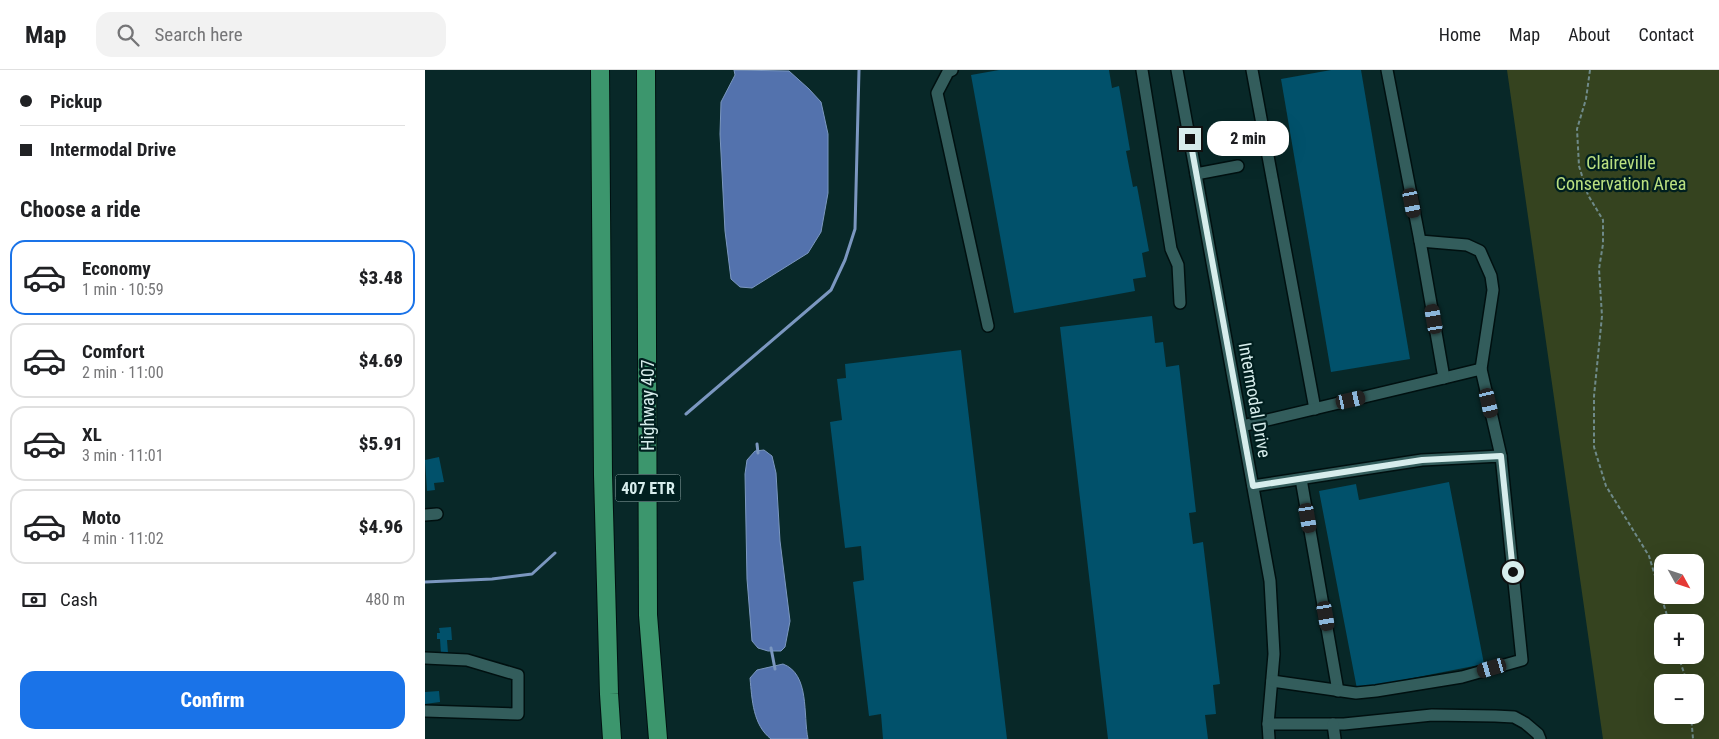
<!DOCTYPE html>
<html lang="en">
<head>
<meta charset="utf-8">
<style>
  body { margin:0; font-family:"Roboto Condensed",sans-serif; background:#f2f2f2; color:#202124; height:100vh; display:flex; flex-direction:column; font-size:19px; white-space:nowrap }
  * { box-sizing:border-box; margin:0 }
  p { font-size:16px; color:#757577 }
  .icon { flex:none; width:28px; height:28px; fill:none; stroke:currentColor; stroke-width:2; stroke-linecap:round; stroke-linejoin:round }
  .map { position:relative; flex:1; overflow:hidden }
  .side { display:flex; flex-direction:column; background:#fff; width:425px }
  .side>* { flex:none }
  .banner { display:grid; align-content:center; height:110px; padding:0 20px; background:#fff }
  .needle { width:32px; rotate:130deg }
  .tools { position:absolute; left:1229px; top:484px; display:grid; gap:10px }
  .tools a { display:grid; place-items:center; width:50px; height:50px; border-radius:10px; background:#fff; box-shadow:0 5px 20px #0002; font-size:25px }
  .end { position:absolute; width:22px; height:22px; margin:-11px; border:6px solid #d7edec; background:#111; box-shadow:0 0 0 2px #111 }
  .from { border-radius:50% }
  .bubble { position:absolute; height:35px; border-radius:15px; background:#fff; box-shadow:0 5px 20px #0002; font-size:16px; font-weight:800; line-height:35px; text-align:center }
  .car { position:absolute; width:15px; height:30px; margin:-15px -8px; border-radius:6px; box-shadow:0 0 4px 1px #0007; background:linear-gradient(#222 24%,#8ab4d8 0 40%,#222 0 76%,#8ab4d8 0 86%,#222 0) }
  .banner b { display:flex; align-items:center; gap:18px; height:48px; font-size:19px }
  .banner b+b { border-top:1px solid #e0e0e0 }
  .banner i { width:12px; height:12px; background:#202124 }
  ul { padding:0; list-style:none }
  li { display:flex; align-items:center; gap:15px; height:75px; margin:0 10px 8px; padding:0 10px; border:2px solid #e0e0e0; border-radius:15px }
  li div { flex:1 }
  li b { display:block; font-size:19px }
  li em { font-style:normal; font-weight:800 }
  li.current { border-color:#1a73e8 }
  li>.icon { width:45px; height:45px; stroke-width:1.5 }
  h2 { padding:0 20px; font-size:22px; line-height:60px }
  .pay { display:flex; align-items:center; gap:12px; height:55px; padding:0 20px; font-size:19px }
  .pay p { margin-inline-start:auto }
  .button { display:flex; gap:10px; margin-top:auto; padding:10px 20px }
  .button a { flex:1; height:58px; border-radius:15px; background:#1a73e8; color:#fff; font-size:20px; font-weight:800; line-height:58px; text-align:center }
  header { display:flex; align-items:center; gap:30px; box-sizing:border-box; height:70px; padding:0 25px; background:#fff; border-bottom:1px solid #e0e0e0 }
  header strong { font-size:24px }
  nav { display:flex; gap:28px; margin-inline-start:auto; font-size:18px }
  .search { width:350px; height:45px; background:#f2f2f2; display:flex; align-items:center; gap:12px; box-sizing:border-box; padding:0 18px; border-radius:15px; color:#757577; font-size:19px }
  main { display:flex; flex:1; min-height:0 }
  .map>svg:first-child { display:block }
</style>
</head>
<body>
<header>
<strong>Map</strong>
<div class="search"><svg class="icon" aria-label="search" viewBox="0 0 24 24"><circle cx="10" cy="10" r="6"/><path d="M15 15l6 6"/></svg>Search here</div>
<nav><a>Home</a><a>Map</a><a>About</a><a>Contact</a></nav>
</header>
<main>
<section class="side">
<div class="banner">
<b><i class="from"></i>Pickup</b>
<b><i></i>Intermodal Drive</b>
</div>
<h2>Choose a ride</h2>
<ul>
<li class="current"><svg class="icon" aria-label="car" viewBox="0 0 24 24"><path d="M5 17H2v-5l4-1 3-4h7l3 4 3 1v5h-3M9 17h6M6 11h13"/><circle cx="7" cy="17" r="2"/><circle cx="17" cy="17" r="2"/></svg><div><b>Economy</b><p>1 min · 10:59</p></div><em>$3.48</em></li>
<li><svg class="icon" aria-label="car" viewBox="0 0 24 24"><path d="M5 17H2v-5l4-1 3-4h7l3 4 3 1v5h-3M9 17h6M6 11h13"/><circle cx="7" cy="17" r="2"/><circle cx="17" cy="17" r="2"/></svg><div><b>Comfort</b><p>2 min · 11:00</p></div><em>$4.69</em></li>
<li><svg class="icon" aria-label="car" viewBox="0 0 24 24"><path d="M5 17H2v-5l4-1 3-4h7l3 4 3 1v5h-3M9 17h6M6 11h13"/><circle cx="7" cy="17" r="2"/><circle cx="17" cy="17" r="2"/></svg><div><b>XL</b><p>3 min · 11:01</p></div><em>$5.91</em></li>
<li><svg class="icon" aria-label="car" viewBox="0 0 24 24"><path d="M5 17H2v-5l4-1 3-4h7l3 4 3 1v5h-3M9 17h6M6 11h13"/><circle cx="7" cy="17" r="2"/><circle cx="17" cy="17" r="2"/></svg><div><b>Moto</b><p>4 min · 11:02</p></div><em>$4.96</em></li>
</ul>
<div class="pay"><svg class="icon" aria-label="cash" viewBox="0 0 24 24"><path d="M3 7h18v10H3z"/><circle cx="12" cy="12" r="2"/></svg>Cash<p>480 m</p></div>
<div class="button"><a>Confirm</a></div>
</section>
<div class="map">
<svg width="1294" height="669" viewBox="0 0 1294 669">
  <rect width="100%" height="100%" fill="#082828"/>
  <path fill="#35431f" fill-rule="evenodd" d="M1082,0H1294V669H1178ZM1238,492H1270V525H1238ZM1238,552H1270V585H1238ZM1238,612H1270V645H1238Z"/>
  <g fill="#5372ad" stroke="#7b97c0">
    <polygon points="309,0 364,1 384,19 396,32 403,64 403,123 396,162 383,183 327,218 315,217 306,209 300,161 295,64 296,32 310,5"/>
    <polygon points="339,380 347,386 351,403 355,471 365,551 360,577 356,581 343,581 333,578 327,571 322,509 320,404 322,390 330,381"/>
    <path d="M358,594C385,604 378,645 383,669H346C328,655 327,630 325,608L332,600Z"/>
  </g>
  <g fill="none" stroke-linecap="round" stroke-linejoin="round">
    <g stroke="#7b97c0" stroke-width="3">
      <polyline points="261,344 406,220 420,190 430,159 434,0"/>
      <polyline points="332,374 333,383"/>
      <polyline points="0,512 67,509 107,504 130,483"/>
      <polyline points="346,578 350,599"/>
    </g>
  </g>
  <g fill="#01516b">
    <polygon points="574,0 684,0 687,18 694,16 705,80 701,81 708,117 712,116 724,181 717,183 721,207 708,209 710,221 589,243 546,5"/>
    <polygon points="906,0 936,0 985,289 906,302 856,9"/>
    <polygon points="727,246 730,273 738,272 741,297 754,295 771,442 764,443 768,474 778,472 795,614 788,615 791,644 780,645 783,669 683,669 635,257"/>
    <polygon points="536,280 582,669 458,669 456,644 444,646 428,512 439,510 436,476 420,478 405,352 417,350 412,309 421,308 420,294"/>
    <polygon points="14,387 19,412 9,413 10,420 2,421 0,390"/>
    <polygon points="1024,412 1059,594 932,619 894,421 931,414 934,430"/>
    <polygon points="26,557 27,570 22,570 23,583 16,584 15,569 12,569 12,563 15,563 14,558"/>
    <polygon points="14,621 15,632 0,634 0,622"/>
  </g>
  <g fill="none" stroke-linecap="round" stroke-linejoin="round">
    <g stroke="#001010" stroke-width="14">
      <g id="minor">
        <polyline points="527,0 523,2 512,23 563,256"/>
        <polyline points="717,0 746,179 753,195 755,233"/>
        <polyline points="752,0 845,511 849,584 843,654 844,669"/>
        <polyline points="827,0 890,339"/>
        <polyline points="771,104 813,96"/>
        <polyline points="995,171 1042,175 1055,181 1066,206 1068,220 1056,299"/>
        <polyline points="1019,308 1056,299 1076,386"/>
        <polyline points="817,356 1019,308 995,171 962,0"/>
        <polyline points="876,409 913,621"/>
        <polyline points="828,416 997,390 1076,386 1097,590 1037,607 951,621 931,623 847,611"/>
        <polyline points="0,445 12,444"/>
        <polyline points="0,588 42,590 93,605 93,644 0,641"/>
        <polyline points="843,654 919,654 1007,645 1070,646 1089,647 1100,653 1113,664 1115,669"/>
        <polyline points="908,654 910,669"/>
      </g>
    </g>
    <g stroke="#001010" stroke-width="20">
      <g id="highway">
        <polyline points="175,0 178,405 184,624 187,669"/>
        <polyline points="221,0 223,545 233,669"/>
      </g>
    </g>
    <g stroke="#6f8a89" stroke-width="2" stroke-dasharray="4 2.5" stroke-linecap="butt">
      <polyline points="1165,0 1161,29 1152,59 1154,96 1163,125 1178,150 1178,174 1174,199 1177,246 1169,326 1169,377 1181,416 1224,486 1244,552"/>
      <polyline points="1253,585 1262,612"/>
      <polyline points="1266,645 1268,669"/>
    </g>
    <use href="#minor" stroke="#335d5c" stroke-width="11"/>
    <use href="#highway" stroke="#3c966d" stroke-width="18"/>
  </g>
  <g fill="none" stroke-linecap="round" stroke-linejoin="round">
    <polyline stroke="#d7edec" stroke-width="6" points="765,69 828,416 997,390 1076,386 1088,502"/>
  </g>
  <g text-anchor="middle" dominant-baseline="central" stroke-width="4.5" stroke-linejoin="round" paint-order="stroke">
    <rect fill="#001f1f" stroke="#96afae" stroke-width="1" x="190.5" y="404.5" width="65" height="27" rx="4"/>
    <g font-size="16" font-weight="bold" fill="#d7edec">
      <text x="223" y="418">407 ETR</text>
    </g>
    <g font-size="18" fill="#bae080" stroke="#001f1f">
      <text x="1196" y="92">Claireville<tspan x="1196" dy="21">Conservation Area</tspan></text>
    </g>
    <g font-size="18" fill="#d7edec" stroke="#001f1f">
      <text transform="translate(830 330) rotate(80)">Intermodal Drive</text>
      <text transform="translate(222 335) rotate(-90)">Highway 407</text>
    </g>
  </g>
</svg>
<div class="tools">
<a><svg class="needle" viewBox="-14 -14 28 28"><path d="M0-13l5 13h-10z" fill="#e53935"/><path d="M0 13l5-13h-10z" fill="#757577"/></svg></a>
<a>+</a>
<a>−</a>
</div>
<i class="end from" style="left:1088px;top:502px"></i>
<i class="end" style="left:765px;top:69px"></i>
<div class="bubble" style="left:782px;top:51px;width:82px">2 min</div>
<i class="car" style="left:987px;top:133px;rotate:169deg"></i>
<i class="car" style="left:1009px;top:249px;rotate:350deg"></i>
<i class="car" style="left:926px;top:330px;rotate:77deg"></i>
<i class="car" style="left:1064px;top:333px;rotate:167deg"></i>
<i class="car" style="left:883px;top:448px;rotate:170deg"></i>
<i class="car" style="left:901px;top:546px;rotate:170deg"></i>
<i class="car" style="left:1067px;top:598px;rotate:254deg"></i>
</div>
</main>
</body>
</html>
